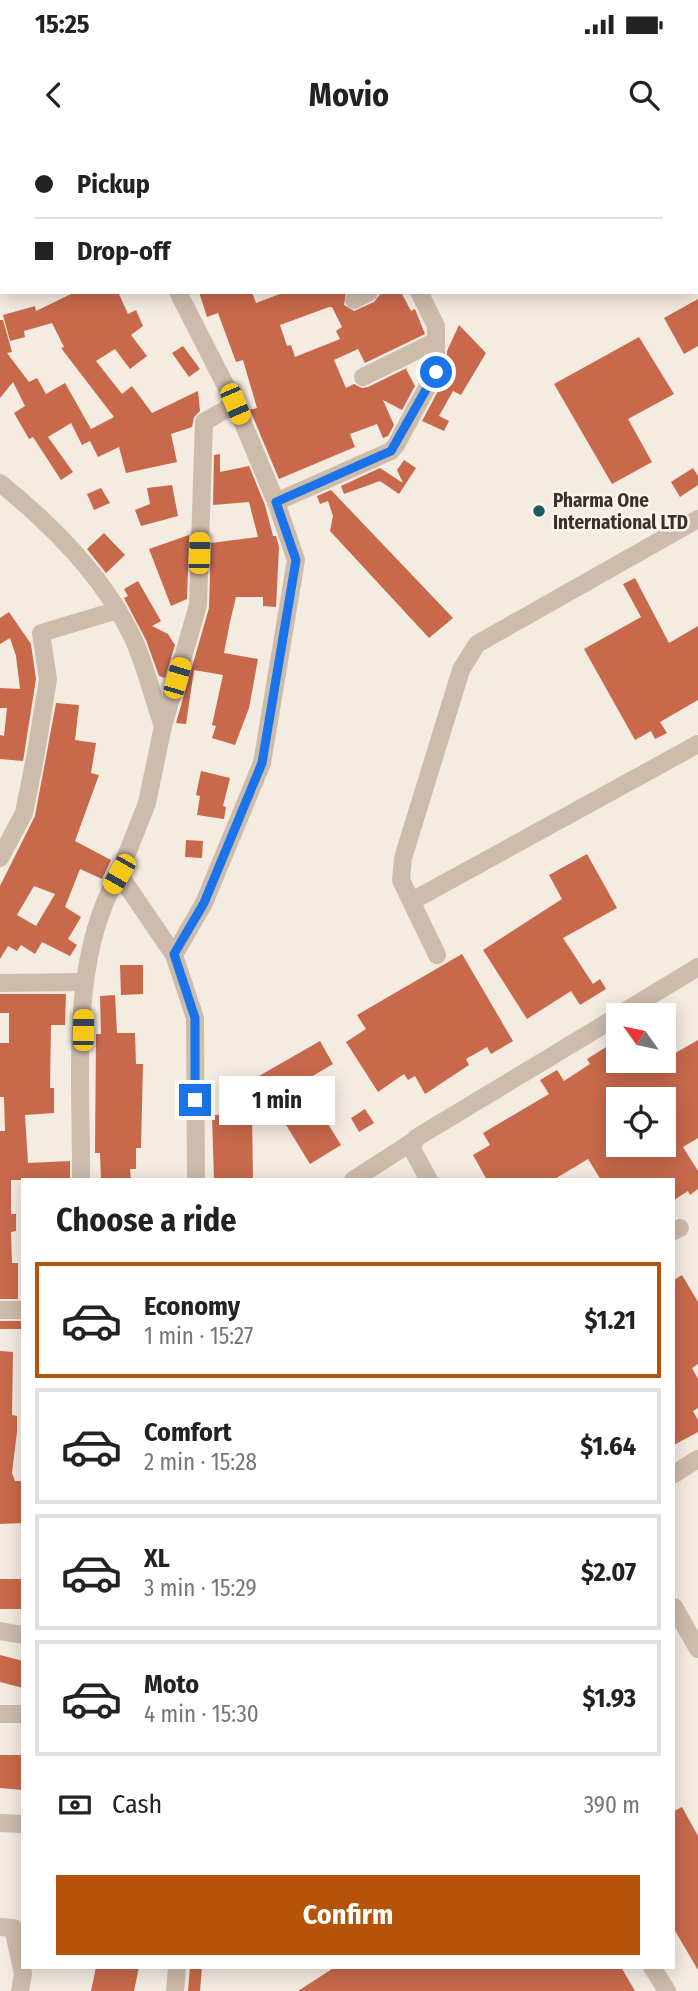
<!DOCTYPE html>
<html lang="en">
<head>
<meta charset="utf-8">
<style>
  body { margin:0; font-family:"Fira Sans Condensed",sans-serif; background:#f6f6f6; color:#222; height:100vh; display:flex; flex-direction:column; font-size:26px; white-space:nowrap }
  * { box-sizing:border-box; margin:0 }
  p { font-size:23px; color:#767676 }
  .icon { flex:none; width:38px; height:38px; fill:none; stroke:currentColor; stroke-width:2; stroke-linecap:round; stroke-linejoin:round }
  .map { position:relative; flex:1; overflow:hidden }
  .details { position:absolute; left:21px; top:1038px; width:654px; height:791px; display:flex; flex-direction:column; background:#fff; border-radius:0px; box-shadow:0 4px 18px #0003 }
  .details>* { flex:none }
  .guide { position:absolute; left:0px; top:0px; width:698px; height:154px; box-shadow:0 4px 18px #0003; display:grid; align-content:center; height:154px; padding:0 35px; background:#fff }
  .needle { width:46px; rotate:303deg }
  .buttons { position:absolute; left:606px; top:863px; display:grid; gap:14px }
  .buttons a { display:grid; place-items:center; width:70px; height:70px; border-radius:0px; background:#fff; box-shadow:0 4px 18px #0003; font-size:35px }
  .end { position:absolute; width:32px; height:32px; margin:-16px; border:9px solid #1a73e8; background:#fff; box-shadow:0 0 0 4px #fff }
  .from { border-radius:50% }
  .bubble { position:absolute; height:49px; border-radius:0px; background:#fff; box-shadow:0 4px 18px #0003; font-size:23px; font-weight:700; line-height:49px; text-align:center }
  .car { position:absolute; width:21px; height:42px; margin:-21px -10px; border-radius:9px; box-shadow:0 0 5px 2px #0007; background:linear-gradient(#f5c518 24%,#345 0 40%,#f5c518 0 76%,#345 0 86%,#f5c518 0) }
  .guide b { display:flex; align-items:center; gap:24px; height:66px; font-size:26px }
  .guide b+b { border-top:2px solid #e0e0e0 }
  .guide i { width:18px; height:18px; background:#222 }
  ul { padding:0; list-style:none }
  li { display:flex; align-items:center; gap:21px; height:116px; margin:0 14px 10px; padding:0 21px; border:4px solid #e0e0e0; border-radius:0px }
  li div { flex:1 }
  li b { display:block; font-size:26px }
  li em { font-style:normal; font-weight:700 }
  li.active { border-color:#b45309 }
  li>.icon { width:63px; height:63px; stroke-width:1.5 }
  h2 { padding:0 35px; font-size:32px; line-height:84px }
  .pay { display:flex; align-items:center; gap:18px; height:77px; padding:0 35px; font-size:26px }
  .pay p { margin-inline-start:auto }
  .cta { display:flex; gap:14px; margin-top:auto; padding:14px 35px }
  .cta a { flex:1; height:80px; border-radius:0px; background:#b45309; color:#fff; font-size:28px; font-weight:700; line-height:80px; text-align:center }
  .status { display:flex; justify-content:space-between; align-items:center; height:49px; padding:0 35px; background:#fff; direction:ltr }
  .status svg { height:19px; fill:currentColor }
  header { display:flex; justify-content:space-between; align-items:center; height:91px; padding:0 35px; background:#fff; font-size:32px; font-weight:700 }
  .map>svg:first-child { display:block }
</style>
</head>
<body>
<div class="status"><b>15:25</b><svg viewBox="0 0 49 12"><path d="M0 12V9h3v3zM5 12V6h3v6zM10 12V3h3v9zM15 12V0h3v12zM26 1h20v11H26zM47 4h2v5h-2z"/></svg></div>
<header><svg class="icon" aria-label="back" viewBox="0 0 24 24"><path d="M15 5l-7 7 7 7"/></svg>Movio<svg class="icon" aria-label="search" viewBox="0 0 24 24"><circle cx="10" cy="10" r="6"/><path d="M15 15l6 6"/></svg></header>
<div class="map">
<svg width="698" height="1851" viewBox="0 0 698 1851">
  <rect width="100%" height="100%" fill="#f4ebe1"/>
  <g fill="#c8694b" fill-rule="evenodd">
    <polygon points="75,152 118,152 128,174 136,170 143,186 131,195 147,216 130,229 115,209 96,221 122,254 132,246 152,273 198,251 200,271 194,277 192,287 171,294 177,322 126,333 119,307 98,317 90,301 82,305 71,283 48,297 73,332 61,340 33,297 29,299 14,273 25,266 13,242 0,258 0,180 3,180 12,212 7,213 29,242 37,238 46,254 65,243 91,289 114,277 61,208 64,207 52,183 24,191 25,197 10,201 3,175 35,166 36,171"/>
    <path d="M199,152H252L256,163L285,152H346L344,165L354,171L374,162L382,152H401L411,171L415,169L425,194L365,223L358,209L334,220L346,248L354,244L362,248L368,247L409,227L406,229L415,246L402,270L383,260L394,285L388,296L383,298L377,284L350,294L355,307L279,339L250,270L257,268L243,220L236,222L218,173L207,177ZM329,167H332L342,187L336,191L340,199L295,217L291,205L287,206L280,185Z"/>
    <polygon points="698,159 698,206 684,214 664,178"/>
    <polygon points="459,185 486,213 461,255 453,251 439,276 449,281 444,291 422,281 446,236 447,211"/>
    <polygon points="639,197 674,254 628,279 652,322 612,344 554,244"/>
    <polygon points="183,206 200,229 189,237 172,213"/>
    <polygon points="220,314 220,332 249,326 265,365 273,396 276,396 279,407 276,467 263,466 263,457 236,457 230,482 224,513 258,519 249,568 235,605 212,598 216,586 212,585 223,535 194,530 186,584 176,583 209,468 211,403 258,397 249,362 213,365 214,315"/>
    <polygon points="404,320 416,328 399,354 380,341 344,354 341,346 380,328 403,343 397,330"/>
    <polygon points="693,328 698,336 698,345 680,357 671,342"/>
    <polygon points="172,345 178,376 141,386 135,370 150,364 147,348"/>
    <polygon points="101,348 110,363 94,370 87,354"/>
    <polygon points="331,350 453,478 429,498 330,391 333,376 328,361 320,364 317,356"/>
    <polygon points="104,393 125,415 106,433 87,409"/>
    <polygon points="189,395 187,459 171,466 149,409"/>
    <polygon points="635,438 669,503 698,486 698,560 660,582 667,593 655,599 651,591 635,600 584,509 641,477 623,444"/>
    <polygon points="138,441 161,481 152,486 168,494 175,505 165,538 159,536 146,500 124,458 128,456 124,449"/>
    <polygon points="9,472 31,504 36,539 23,621 0,619 0,595 4,596 7,568 0,568 0,548 20,549 16,516 10,498 0,504 0,478"/>
    <path d="M56,563L79,565L75,600L96,603L91,633L99,635L75,701L111,720L102,739L80,729L65,767L81,777L68,799L77,805L70,816L42,802L35,814L21,805L17,811L8,806L0,819V746L35,676ZM34,746L55,754L36,786L17,775Z"/>
    <polygon points="201,631 230,638 223,666 226,667 224,679 197,675 200,656 196,655"/>
    <polygon points="186,700 203,701 202,718 185,717"/>
    <polygon points="587,714 617,768 563,798 593,844 600,839 606,849 580,865 571,851 527,879 483,810 562,759 549,735"/>
    <polygon points="462,814 513,901 491,914 487,907 466,919 469,925 425,954 415,936 408,940 404,934 378,952 346,902 366,889 357,875"/>
    <polygon points="120,825 143,825 143,854 121,855"/>
    <polygon points="0,854 66,854 65,885 51,885 50,948 54,948 54,973 25,975 28,1023 70,1021 70,1040 11,1040 11,1074 16,1074 16,1091 11,1092 12,1123 18,1123 18,1159 0,1159 0,991 5,991 4,957 0,957 0,903 9,903 9,873 0,873"/>
    <polygon points="115,855 117,893 135,893 136,924 143,924 141,1008 136,1008 136,1029 130,1029 131,1040 101,1040 100,1013 95,1013 96,894 101,894 100,856"/>
    <path d="M698,900V998L683,1007L698,1031V1049L690,1055L688,1051L674,1060V1040H601L588,1019L553,1040H487L473,1015L490,1005L483,993L549,954L540,940L557,930L564,941L590,924L587,919L611,904L618,920H663ZM618,959H663V989L673,1004H618Z"/>
    <polygon points="320,901 333,924 272,960 259,936"/>
    <polygon points="314,961 341,1005 310,1024 283,980"/>
    <polygon points="365,969 374,983 359,992 351,978"/>
    <polygon points="252,974 253,1040 214,1040 212,975"/>
    <polygon points="682,1135 698,1162 698,1224 692,1228 698,1239 698,1268 693,1271 698,1280 698,1292 674,1305 674,1140"/>
    <rect x="0" y="1181" width="23" height="8"/>
    <polygon points="0,1211 13,1212 12,1275 17,1276 17,1292 12,1333 15,1341 23,1341 23,1383 0,1384"/>
    <rect x="0" y="1439" width="23" height="30"/>
    <polygon points="0,1515 23,1521 23,1548 0,1542"/>
    <polygon points="0,1615 23,1615 23,1650 0,1648"/>
    <polygon points="682,1667 698,1696 698,1830 674,1789 674,1671"/>
    <polygon points="96,1827 139,1827 134,1851 91,1851"/>
    <polygon points="190,1827 202,1827 200,1851 188,1851"/>
    <polygon points="335,1827 621,1827 635,1851 298,1851"/>
  </g>
  <g fill="none" stroke-linecap="round" stroke-linejoin="round">
    <g stroke="#cdbbac" stroke-width="18">
      <polyline points="335,0 336,2"/>
      <polyline points="129,2 129,0"/>
      <polyline points="225,2 225,0"/>
      <polyline points="0,24 2,24"/>
      <polyline points="354,160 369,152"/>
      <polyline points="363,237 436,201"/>
      <path d="M0,343C51,384 102,435 131,494C145,522 152,556 163,586"/>
      <polyline points="276,362 391,311 396,305 436,231 436,186 419,152"/>
      <polyline points="0,718 24,673 36,613 48,539 41,493 118,470"/>
      <polyline points="412,761 698,604"/>
      <polyline points="174,815 204,763 262,623 296,420 276,362 235,264 178,152"/>
      <polyline points="437,815 401,740 403,718 461,530 477,504 698,379"/>
      <polyline points="0,843 84,842"/>
      <polyline points="619,875 698,827"/>
      <path d="M81,1040C82,942 68,820 119,734"/>
      <polyline points="196,1040 195,878 174,815 119,734 147,663 163,586 198,465 204,282 235,264"/>
      <polyline points="353,1040 412,1002"/>
      <polyline points="429,1040 412,1009 416,998 618,876"/>
      <polyline points="674,1091 680,1088"/>
      <polyline points="0,1170 23,1170"/>
      <polyline points="674,1334 698,1319"/>
      <polyline points="674,1467 698,1509"/>
      <polyline points="0,1491 23,1495"/>
      <polyline points="0,1574 23,1574"/>
      <polyline points="0,1683 23,1684"/>
      <polyline points="0,1787 13,1788 23,1834 20,1851"/>
      <polyline points="652,1827 667,1851"/>
      <polyline points="175,1851 177,1827"/>
    </g>
  </g>
  <g fill="none" stroke-linecap="round" stroke-linejoin="round">
    <polyline stroke="#1a73e8" stroke-width="9" points="195,960 195,878 174,814 204,763 262,623 296,420 276,362 391,311 436,232"/>
  </g>
  <circle fill="#1f5a5e" stroke="#fbf5ee" stroke-width="2.5" cx="539" cy="371" r="7"/>
  <g text-anchor="middle" dominant-baseline="central" stroke-width="5" stroke-linejoin="round" paint-order="stroke">
    <g font-size="19" font-weight="bold" fill="#3b302b" stroke="#fbf5ee" text-anchor="start">
      <text x="553" y="360">Pharma One<tspan x="553" dy="22">International LTD</tspan></text>
    </g>
  </g>
</svg>
<div class="buttons">
<a><svg class="needle" viewBox="-14 -14 28 28"><path d="M0-13l5 13h-10z" fill="#e53935"/><path d="M0 13l5-13h-10z" fill="#767676"/></svg></a>
<a><svg class="icon" aria-label="locate" viewBox="0 0 24 24"><circle cx="12" cy="12" r="6"/><path d="M12 2v4M12 18v4M2 12h4M18 12h4"/></svg></a>
</div>
<i class="end from" style="left:436px;top:232px"></i>
<i class="end" style="left:195px;top:960px"></i>
<div class="bubble" style="left:219px;top:936px;width:116px">1 min</div>
<i class="car" style="left:235px;top:264px;rotate:157deg"></i>
<i class="car" style="left:199px;top:413px;rotate:2deg"></i>
<i class="car" style="left:177px;top:538px;rotate:16deg"></i>
<i class="car" style="left:119px;top:734px;rotate:210deg"></i>
<i class="car" style="left:83px;top:890px;rotate:1deg"></i>
<div class="guide">
<b><i class="from"></i>Pickup</b>
<b><i></i>Drop-off</b>
</div>
<section class="details">
<h2>Choose a ride</h2>
<ul>
<li class="active"><svg class="icon" aria-label="car" viewBox="0 0 24 24"><path d="M5 17H2v-5l4-1 3-4h7l3 4 3 1v5h-3M9 17h6M6 11h13"/><circle cx="7" cy="17" r="2"/><circle cx="17" cy="17" r="2"/></svg><div><b>Economy</b><p>1 min · 15:27</p></div><em>$1.21</em></li>
<li><svg class="icon" aria-label="car" viewBox="0 0 24 24"><path d="M5 17H2v-5l4-1 3-4h7l3 4 3 1v5h-3M9 17h6M6 11h13"/><circle cx="7" cy="17" r="2"/><circle cx="17" cy="17" r="2"/></svg><div><b>Comfort</b><p>2 min · 15:28</p></div><em>$1.64</em></li>
<li><svg class="icon" aria-label="car" viewBox="0 0 24 24"><path d="M5 17H2v-5l4-1 3-4h7l3 4 3 1v5h-3M9 17h6M6 11h13"/><circle cx="7" cy="17" r="2"/><circle cx="17" cy="17" r="2"/></svg><div><b>XL</b><p>3 min · 15:29</p></div><em>$2.07</em></li>
<li><svg class="icon" aria-label="car" viewBox="0 0 24 24"><path d="M5 17H2v-5l4-1 3-4h7l3 4 3 1v5h-3M9 17h6M6 11h13"/><circle cx="7" cy="17" r="2"/><circle cx="17" cy="17" r="2"/></svg><div><b>Moto</b><p>4 min · 15:30</p></div><em>$1.93</em></li>
</ul>
<div class="pay"><svg class="icon" aria-label="cash" viewBox="0 0 24 24"><path d="M3 7h18v10H3z"/><circle cx="12" cy="12" r="2"/></svg>Cash<p>390 m</p></div>
<div class="cta"><a>Confirm</a></div>
</section>
</div>
</body>
</html>
